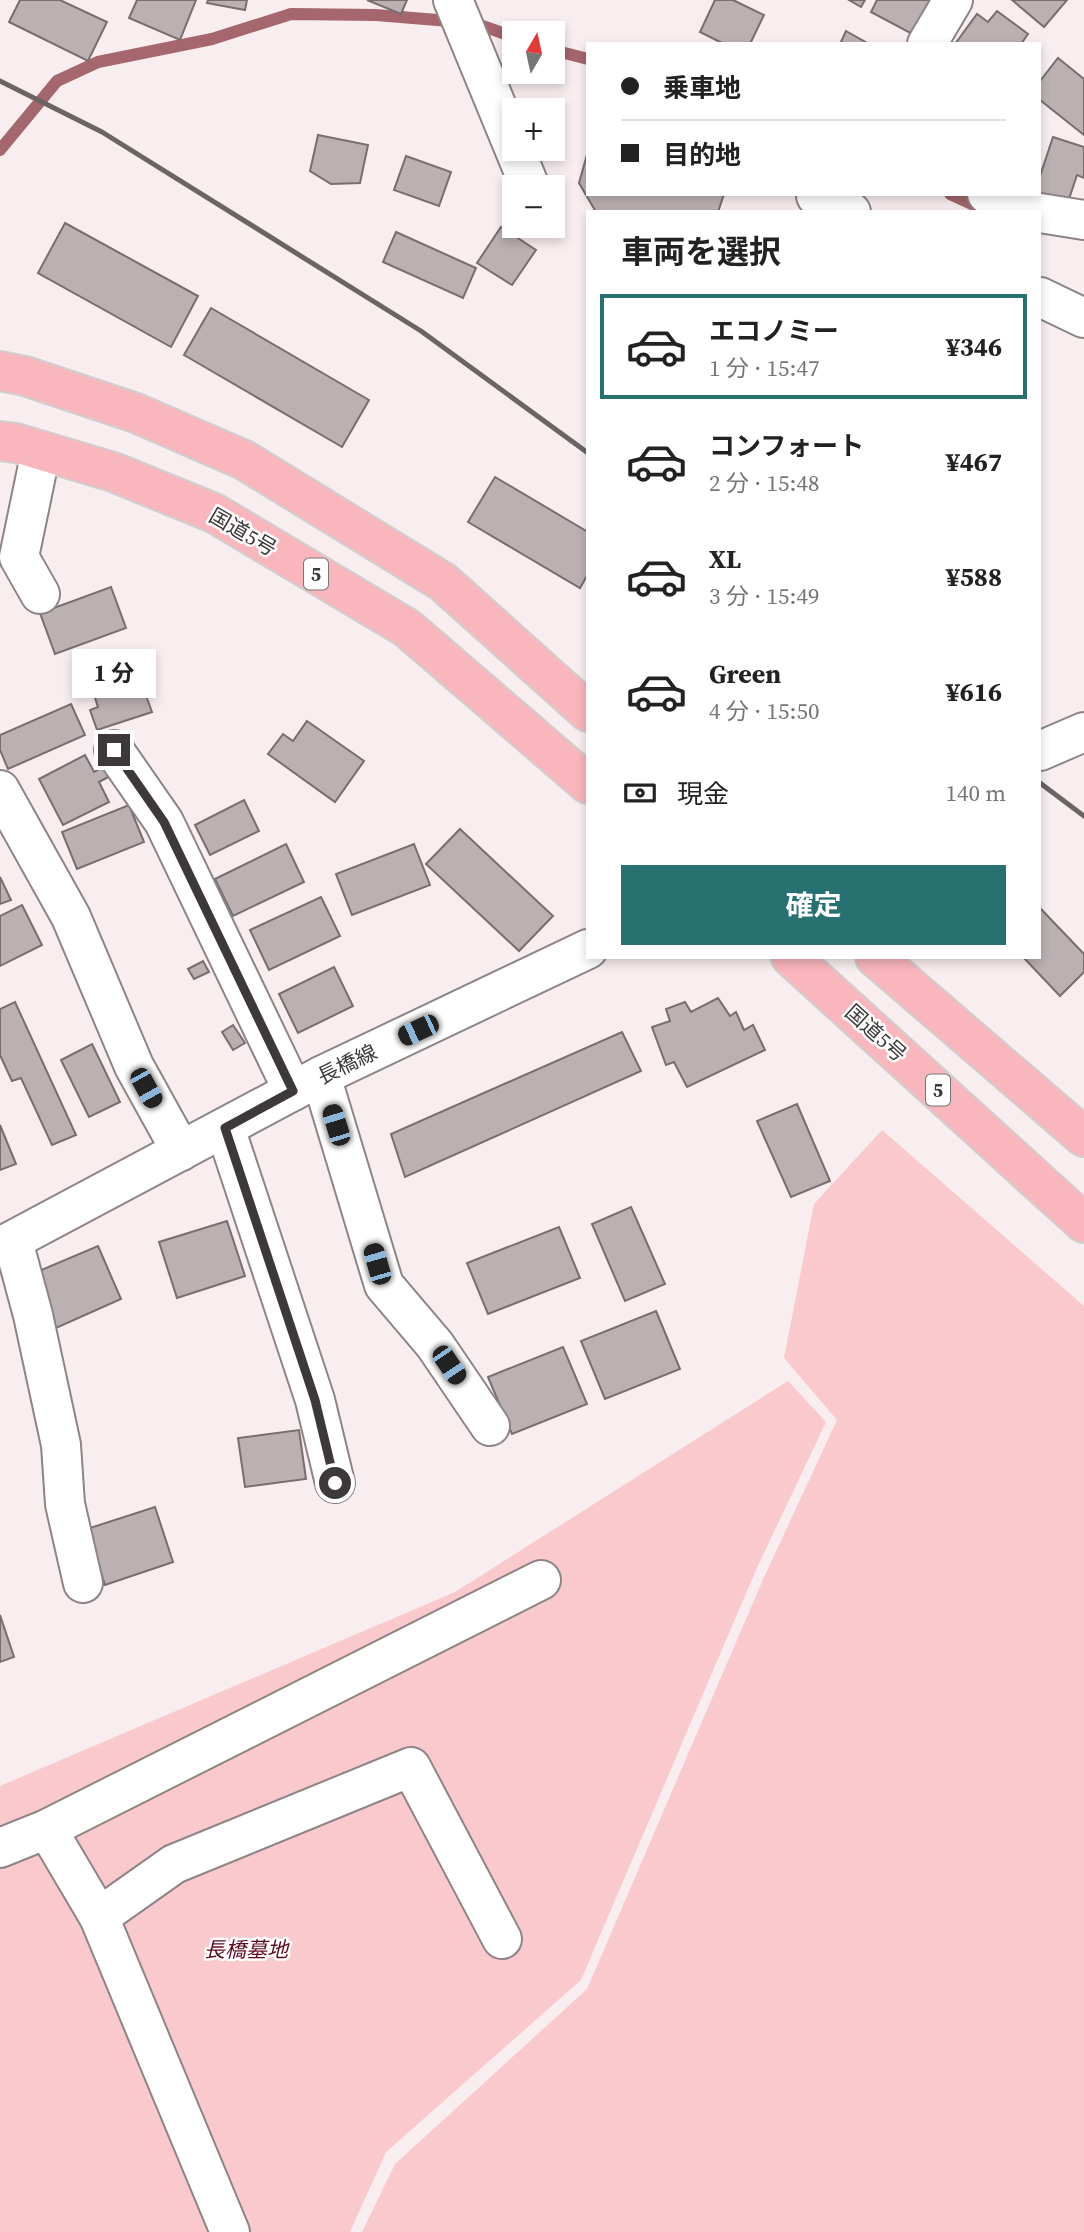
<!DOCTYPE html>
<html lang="ja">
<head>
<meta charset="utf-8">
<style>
  body { margin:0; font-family:"Source Serif 4","Noto Sans JP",serif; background:#f6f6f6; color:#222; height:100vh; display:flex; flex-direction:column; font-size:26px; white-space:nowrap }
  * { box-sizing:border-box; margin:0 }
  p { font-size:23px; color:#767676 }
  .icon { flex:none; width:38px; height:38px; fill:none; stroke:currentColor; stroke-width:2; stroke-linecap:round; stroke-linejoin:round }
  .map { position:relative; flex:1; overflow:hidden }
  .drawer { position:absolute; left:586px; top:210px; width:455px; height:749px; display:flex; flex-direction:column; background:#fff; border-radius:0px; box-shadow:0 4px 10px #0003 }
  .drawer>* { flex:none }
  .hud { position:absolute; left:586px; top:42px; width:455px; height:154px; border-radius:0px; box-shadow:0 4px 10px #0003; display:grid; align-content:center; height:154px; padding:0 35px; background:#fff }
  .needle { width:46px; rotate:9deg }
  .tools { position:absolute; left:502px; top:21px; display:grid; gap:14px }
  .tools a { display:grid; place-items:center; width:63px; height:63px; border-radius:0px; background:#fff; box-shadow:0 4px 10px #0003; font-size:35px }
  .end { position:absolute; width:32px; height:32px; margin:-16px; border:9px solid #3d3939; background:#fff; box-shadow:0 0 0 4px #fff }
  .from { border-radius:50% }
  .bubble { position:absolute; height:49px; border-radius:0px; background:#fff; box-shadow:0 4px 10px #0003; font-size:23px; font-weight:700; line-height:49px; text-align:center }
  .car { position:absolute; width:21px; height:42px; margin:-21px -10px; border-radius:9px; box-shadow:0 0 5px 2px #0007; background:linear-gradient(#222 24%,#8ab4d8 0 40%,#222 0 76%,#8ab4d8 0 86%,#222 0) }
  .hud b { display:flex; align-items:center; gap:24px; height:66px; font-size:26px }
  .hud b+b { border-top:2px solid #e0e0e0 }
  .hud i { width:18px; height:18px; background:#222 }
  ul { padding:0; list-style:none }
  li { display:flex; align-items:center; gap:21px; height:105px; margin:0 14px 10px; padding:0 21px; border:4px solid transparent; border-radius:0px }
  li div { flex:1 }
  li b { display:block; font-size:26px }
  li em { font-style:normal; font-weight:700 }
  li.on { border-color:#277270 }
  li>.icon { width:63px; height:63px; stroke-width:1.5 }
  h2 { padding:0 35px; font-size:32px; line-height:84px }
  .pay { display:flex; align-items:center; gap:18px; height:77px; padding:0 35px; font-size:26px }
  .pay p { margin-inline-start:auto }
  .action { display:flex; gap:14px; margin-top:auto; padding:14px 35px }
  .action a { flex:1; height:80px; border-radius:0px; background:#277270; color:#fff; font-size:28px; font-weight:700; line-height:80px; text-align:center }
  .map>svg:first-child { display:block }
</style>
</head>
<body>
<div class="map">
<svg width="1084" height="2232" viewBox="0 0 1084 2232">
  <rect width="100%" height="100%" fill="#f9eeef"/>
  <g fill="#f9c9cd">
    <polygon points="882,1130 1084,1306 1084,2232 362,2232 395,2164 587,1989 765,1575 837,1420 784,1358 814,1204"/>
    <polygon points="788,1381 826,1422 756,1570 581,1980 386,2152 350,2232 0,2232 0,1786 455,1592"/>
  </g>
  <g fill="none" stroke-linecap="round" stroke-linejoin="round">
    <g stroke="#a5666d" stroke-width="12">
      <polyline points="553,50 588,59"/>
      <polyline points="0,150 57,81 98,62 212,39 291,14 376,15 474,23 514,37"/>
      <polyline points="950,194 985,210"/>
    </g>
  </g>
  <g fill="#bcb1b2" stroke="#776e6f" stroke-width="2">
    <polygon points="20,0 60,0 107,22 88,61 9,22"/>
    <polygon points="137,0 196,0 180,40 129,18"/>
    <polygon points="208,0 247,0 245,10 207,3"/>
    <polygon points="367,0 407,0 401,14"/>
    <polygon points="715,0 733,0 764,15 750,44 724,44 700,32"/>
    <polygon points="849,0 865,0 861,7"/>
    <polygon points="877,0 933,0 914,35 871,12"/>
    <polygon points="1012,0 1067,0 1044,27"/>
    <polygon points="997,11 1028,34 1021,44 955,44 977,14 988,22"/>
    <polygon points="846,31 869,44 840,44"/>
    <polygon points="1058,58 1084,79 1084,135 1040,100 1040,81"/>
    <polygon points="318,135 368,145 360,183 331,184 310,171"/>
    <polygon points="1053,137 1084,147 1084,178 1077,175 1068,202 1040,193 1040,176"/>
    <polygon points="588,151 588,194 724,194 718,212 596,212 579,183"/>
    <polygon points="406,156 451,172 439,206 394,190"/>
    <polygon points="65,223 198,296 171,347 38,273"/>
    <polygon points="501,227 536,250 512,285 477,263"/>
    <polygon points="396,232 476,268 463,298 383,262"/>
    <polygon points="211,308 369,400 342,447 184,355"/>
    <polygon points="495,477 588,532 588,574 580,588 468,522"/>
    <polygon points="111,587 126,628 55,654 40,613"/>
    <polygon points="135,666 152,712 97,730 90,710 98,707 90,683"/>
    <polygon points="71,704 85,735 8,769 0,750 0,735"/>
    <polygon points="307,721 364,761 335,802 268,754 283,734 293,741"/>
    <polygon points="85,755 94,772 107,765 112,775 99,782 109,802 63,825 39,779"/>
    <polygon points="244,800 259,831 210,855 195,825"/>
    <polygon points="129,805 144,842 77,869 62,832"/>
    <polygon points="460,829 553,916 519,951 426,864"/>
    <polygon points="286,844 304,882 233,916 215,879"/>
    <polygon points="414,844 430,885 352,915 336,874"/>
    <polygon points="0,877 11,900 0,904"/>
    <polygon points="321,897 340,936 269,970 250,930"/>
    <polygon points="22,905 42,945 0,966 0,916"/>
    <polygon points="1040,908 1084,954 1084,972 1060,996 1023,957 1040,957"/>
    <polygon points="203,961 209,972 194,979 188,969"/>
    <polygon points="334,967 353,1006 298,1033 279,994"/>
    <polygon points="718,998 730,1016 736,1012 744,1030 753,1025 765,1050 687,1087 674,1062 666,1065 652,1027 670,1021 666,1009 685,1002 691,1012"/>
    <polygon points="15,1002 76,1135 52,1145 21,1078 12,1081 0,1055 0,1009"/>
    <polygon points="233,1025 245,1043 233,1050 222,1032"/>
    <polygon points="622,1032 641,1071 405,1177 391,1134"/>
    <polygon points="92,1044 120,1102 89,1117 61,1060"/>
    <polygon points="797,1104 830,1181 791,1197 757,1121"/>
    <polygon points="0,1125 16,1164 0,1170"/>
    <polygon points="631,1207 665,1284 625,1301 592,1224"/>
    <polygon points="227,1221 245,1276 177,1298 159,1242"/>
    <polygon points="559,1227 580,1278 488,1314 467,1263"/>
    <polygon points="98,1246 121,1299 56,1328 32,1274"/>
    <polygon points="656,1311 680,1369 605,1399 581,1341"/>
    <polygon points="563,1347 587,1404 512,1434 488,1377"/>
    <polygon points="299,1430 306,1479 245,1487 238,1438"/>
    <polygon points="155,1507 173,1562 105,1585 87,1529"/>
    <polygon points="0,1615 14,1657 0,1662"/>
  </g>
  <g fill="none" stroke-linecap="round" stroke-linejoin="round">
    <g stroke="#8e8485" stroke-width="42">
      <g id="minor">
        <polyline points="453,0 530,187"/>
        <polyline points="927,44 953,0"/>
        <polyline points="818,194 816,196 851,212"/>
        <polyline points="987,194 1015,209 1033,212"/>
        <polyline points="1040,213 1084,220"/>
        <polyline points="1040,297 1084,318"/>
        <polyline points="40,594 19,557 41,451"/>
        <polyline points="114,750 164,822 293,1091"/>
        <polyline points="1040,751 1084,732"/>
        <polyline points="0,790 71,917 134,1066 181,1151"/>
        <polyline points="321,1076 384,1285 435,1345 490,1426"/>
        <polyline points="225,1128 315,1400 335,1483"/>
        <polyline points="13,1241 33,1315 61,1445 65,1504 83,1583"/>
        <polyline points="0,1247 321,1076 588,949"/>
        <polyline points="47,1829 99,1917 230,2232"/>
        <polyline points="0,1848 47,1829 541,1580"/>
        <polyline points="99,1917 174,1864 411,1767 502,1939"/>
      </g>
    </g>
    <g stroke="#d0cfcf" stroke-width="42">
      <g id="highway">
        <polyline points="0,371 25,376 136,413 244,460 443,582 588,712"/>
        <polyline points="0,441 16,443 113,472 214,513 407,628 588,784"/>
        <polyline points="791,957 1084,1223"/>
        <polyline points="875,957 1084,1137"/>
      </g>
    </g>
    <use href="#minor" stroke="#fff" stroke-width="38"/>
    <use href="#highway" stroke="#f9b6bc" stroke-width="38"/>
    <g stroke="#6a6464" stroke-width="5">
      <polyline points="0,81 102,132 421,331 588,453"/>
      <polyline points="1040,783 1084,816"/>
    </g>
  </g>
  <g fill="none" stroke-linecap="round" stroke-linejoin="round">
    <polyline stroke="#3d3939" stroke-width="9" points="114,750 164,822 293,1091 225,1128 315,1400 335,1483"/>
  </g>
  <g text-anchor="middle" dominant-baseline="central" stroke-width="5" stroke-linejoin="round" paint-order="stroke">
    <g fill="#fefefe" stroke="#777474" stroke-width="2">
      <rect x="304" y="558.5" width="24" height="31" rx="5"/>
      <rect x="926" y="1074.5" width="24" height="31" rx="5"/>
    </g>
    <g font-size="19" font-weight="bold" fill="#3d3939">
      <text x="316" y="574">5</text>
      <text x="938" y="1090">5</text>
    </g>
    <g font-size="21" fill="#3d3939" stroke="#fefefe">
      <text transform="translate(243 532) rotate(30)">国道5号</text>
      <text transform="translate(876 1033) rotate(42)">国道5号</text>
      <text transform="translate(347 1064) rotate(-26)">長橋線</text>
    </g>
    <g font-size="21" font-style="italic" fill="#5e0b21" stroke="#fefefe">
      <text x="246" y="1949">長橋墓地</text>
    </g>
  </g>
</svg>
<div class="tools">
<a><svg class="needle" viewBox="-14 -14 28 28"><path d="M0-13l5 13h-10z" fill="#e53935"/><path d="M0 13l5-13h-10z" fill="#767676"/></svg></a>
<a>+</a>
<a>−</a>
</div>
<i class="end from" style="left:335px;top:1483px"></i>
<i class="end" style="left:114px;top:750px"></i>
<div class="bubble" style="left:72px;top:649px;width:84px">1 分</div>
<i class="car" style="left:418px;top:1030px;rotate:245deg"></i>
<i class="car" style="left:146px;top:1088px;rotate:151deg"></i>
<i class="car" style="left:336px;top:1125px;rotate:343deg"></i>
<i class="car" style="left:377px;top:1264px;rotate:344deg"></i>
<i class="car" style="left:449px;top:1365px;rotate:146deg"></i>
<div class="hud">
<b><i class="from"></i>乗車地</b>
<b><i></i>目的地</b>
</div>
<section class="drawer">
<h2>車両を選択</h2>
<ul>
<li class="on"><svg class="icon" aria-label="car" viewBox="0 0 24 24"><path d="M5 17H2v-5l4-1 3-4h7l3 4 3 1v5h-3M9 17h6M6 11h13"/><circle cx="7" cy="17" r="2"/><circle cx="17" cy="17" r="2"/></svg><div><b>エコノミー</b><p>1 分 · 15:47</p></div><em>¥346</em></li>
<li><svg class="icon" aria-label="car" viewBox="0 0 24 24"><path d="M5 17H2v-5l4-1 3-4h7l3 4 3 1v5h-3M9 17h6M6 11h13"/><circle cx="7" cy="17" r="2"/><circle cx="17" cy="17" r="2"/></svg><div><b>コンフォート</b><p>2 分 · 15:48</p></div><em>¥467</em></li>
<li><svg class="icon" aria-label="car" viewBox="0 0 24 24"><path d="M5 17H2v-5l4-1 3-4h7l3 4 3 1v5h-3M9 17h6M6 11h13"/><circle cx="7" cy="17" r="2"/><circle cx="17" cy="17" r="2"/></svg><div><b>XL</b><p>3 分 · 15:49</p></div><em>¥588</em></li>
<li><svg class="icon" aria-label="car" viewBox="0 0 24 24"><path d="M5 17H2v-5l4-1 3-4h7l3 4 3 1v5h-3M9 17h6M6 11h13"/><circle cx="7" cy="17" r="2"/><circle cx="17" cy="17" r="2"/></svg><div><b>Green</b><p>4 分 · 15:50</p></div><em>¥616</em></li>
</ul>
<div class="pay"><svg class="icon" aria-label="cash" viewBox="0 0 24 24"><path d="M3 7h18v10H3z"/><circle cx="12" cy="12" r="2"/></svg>現金<p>140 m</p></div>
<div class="action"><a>確定</a></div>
</section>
</div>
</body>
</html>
